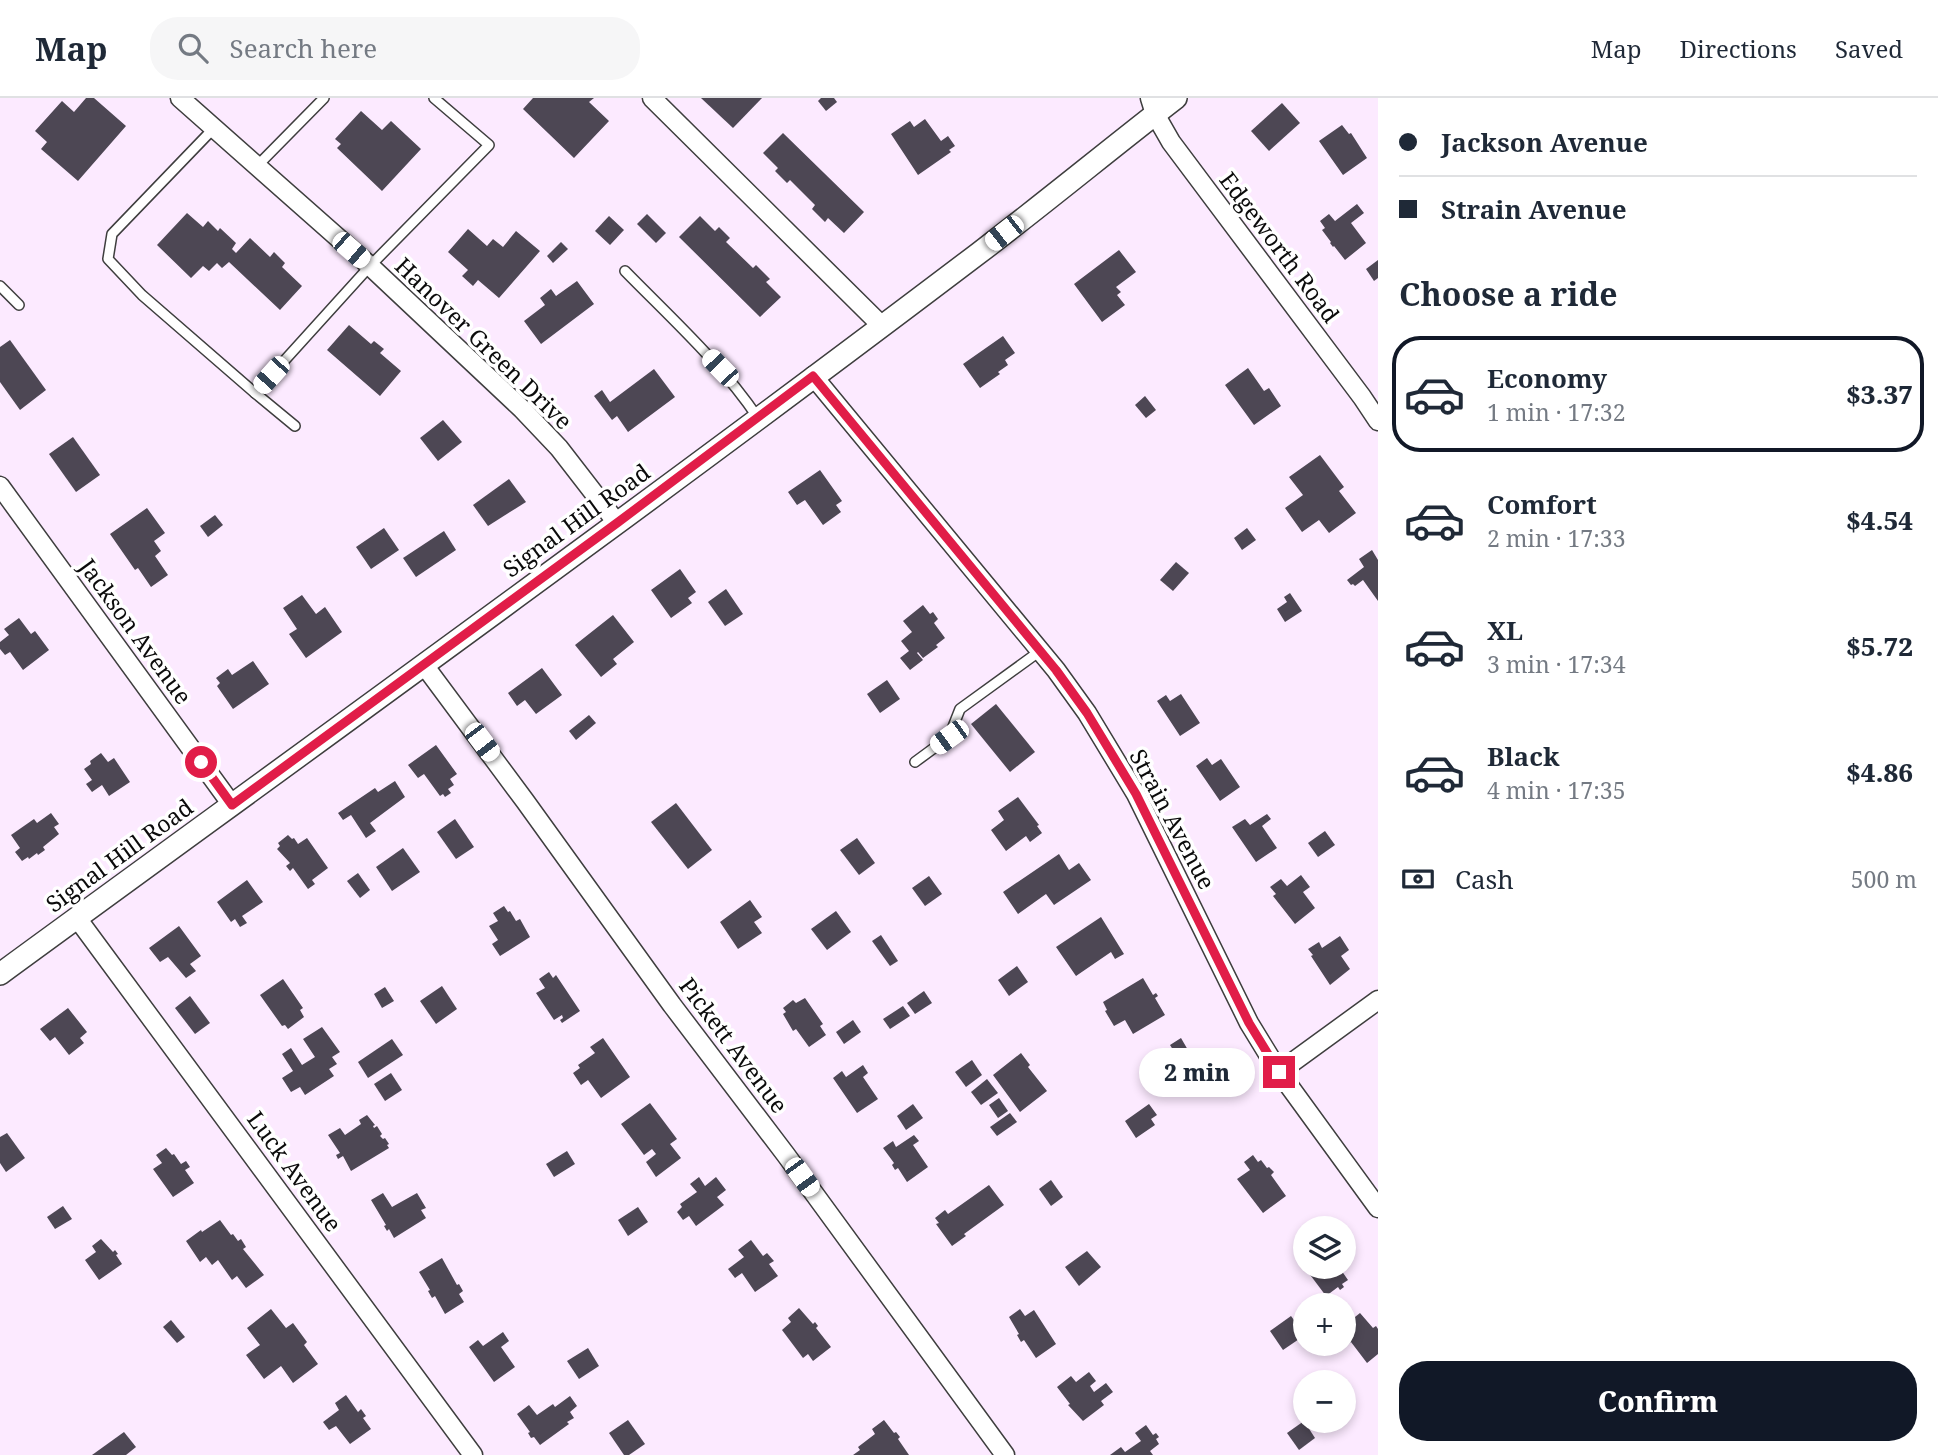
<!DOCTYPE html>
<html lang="en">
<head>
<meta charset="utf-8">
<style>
  body { margin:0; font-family:"Noto Serif",serif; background:#f6f6f7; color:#1f2937; height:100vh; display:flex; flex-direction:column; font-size:26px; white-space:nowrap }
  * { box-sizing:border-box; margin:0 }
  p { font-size:23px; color:#747a83 }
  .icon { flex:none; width:38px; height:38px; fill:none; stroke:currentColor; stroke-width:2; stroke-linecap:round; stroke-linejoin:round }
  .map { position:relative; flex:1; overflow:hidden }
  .panel { display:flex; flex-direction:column; background:#fff; width:560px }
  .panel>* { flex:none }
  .top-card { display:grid; align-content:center; height:154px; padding:0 21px; background:#fff }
  .fabs { position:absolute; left:1293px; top:1118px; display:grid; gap:14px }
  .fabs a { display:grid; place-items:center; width:63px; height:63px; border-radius:50%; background:#fff; box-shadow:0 4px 10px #0003; font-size:35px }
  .end { position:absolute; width:32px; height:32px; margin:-16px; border:9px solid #e11d48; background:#fff; box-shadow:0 0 0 4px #fff }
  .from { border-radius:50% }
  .bubble { position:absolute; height:49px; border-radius:24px; background:#fff; box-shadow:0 4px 10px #0003; font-size:23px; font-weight:800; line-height:49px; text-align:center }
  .car { position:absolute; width:21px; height:42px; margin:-21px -10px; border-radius:9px; box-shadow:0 0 5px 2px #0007; background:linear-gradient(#fff 24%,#345 0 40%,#fff 0 76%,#345 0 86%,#fff 0) }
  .top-card b { display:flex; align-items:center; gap:24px; height:66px; font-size:26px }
  .top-card b+b { border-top:2px solid #e0e1e3 }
  .top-card i { width:18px; height:18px; background:#1f2937 }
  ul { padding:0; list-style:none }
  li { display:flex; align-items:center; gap:21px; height:116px; margin:0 14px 10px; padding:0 7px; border:4px solid transparent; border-radius:28px }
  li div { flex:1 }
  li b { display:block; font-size:26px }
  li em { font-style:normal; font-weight:800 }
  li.selected { border-color:#111827 }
  li>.icon { width:63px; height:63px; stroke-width:1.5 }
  h2 { padding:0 21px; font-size:32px; line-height:84px }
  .pay { display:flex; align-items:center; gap:18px; height:77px; padding:0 21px; font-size:26px }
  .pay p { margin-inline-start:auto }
  .action { display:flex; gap:14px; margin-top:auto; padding:14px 21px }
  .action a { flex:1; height:80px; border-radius:28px; background:#111827; color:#fff; font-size:28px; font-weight:800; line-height:80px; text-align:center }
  header { display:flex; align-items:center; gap:42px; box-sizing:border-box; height:98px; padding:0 35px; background:#fff; border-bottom:2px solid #e0e1e3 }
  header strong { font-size:33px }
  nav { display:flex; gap:38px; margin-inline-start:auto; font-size:24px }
  .search { width:490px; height:63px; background:#f6f6f7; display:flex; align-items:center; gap:18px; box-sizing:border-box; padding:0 24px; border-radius:28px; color:#747a83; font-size:26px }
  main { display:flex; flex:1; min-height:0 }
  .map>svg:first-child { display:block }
</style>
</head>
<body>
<header>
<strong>Map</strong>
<div class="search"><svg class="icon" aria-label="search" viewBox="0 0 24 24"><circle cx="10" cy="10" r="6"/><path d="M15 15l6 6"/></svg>Search here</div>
<nav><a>Map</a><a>Directions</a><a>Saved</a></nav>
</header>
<main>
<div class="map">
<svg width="1378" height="1357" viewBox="0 0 1378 1357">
  <rect width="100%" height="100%" fill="#fceaff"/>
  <g fill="#4d4754">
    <polygon points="86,0 94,0 126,28 78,83 41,51 47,44 35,33 62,3 74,14"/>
    <polygon points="533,0 594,0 589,4 609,23 574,60 523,11"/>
    <polygon points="701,0 762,0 733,30"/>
    <polygon points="821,0 834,0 837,4 826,13 818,3"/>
    <polygon points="1282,5 1300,25 1269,53 1251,33"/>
    <polygon points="361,13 382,32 391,23 421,51 382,93 337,50 341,46 335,41"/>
    <polygon points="925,21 941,43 948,38 955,48 949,52 951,54 918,77 891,36 910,23 914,29"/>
    <polygon points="1342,27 1349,36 1351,35 1367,60 1343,77 1319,43"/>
    <polygon points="783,35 864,114 844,135 828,120 825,124 812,111 815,107 790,82 787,85 775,73 778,70 763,55"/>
    <polygon points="1357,106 1364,115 1351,125 1366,145 1345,162 1334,148 1333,149 1330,145 1331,144 1322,132 1325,130 1320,123 1329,116 1335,123"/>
    <polygon points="187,115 203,129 208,123 218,133 220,130 236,145 232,151 236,155 250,140 270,159 274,154 285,165 282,169 302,188 280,212 229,164 222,170 217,165 209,173 203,168 191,180 157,147"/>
    <polygon points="647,116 666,135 656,145 637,126"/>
    <polygon points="609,118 624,132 610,147 595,133"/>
    <polygon points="700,118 715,133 719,129 730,140 726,144 753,170 756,167 770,181 766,184 781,199 760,219 679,139"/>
    <polygon points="468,131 487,148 493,141 503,149 516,133 540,153 499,200 478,182 473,188 462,178 468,172 448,154"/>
    <polygon points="561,144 568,151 553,165 547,158"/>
    <polygon points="1119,152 1136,174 1116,189 1121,194 1117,197 1125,207 1102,224 1074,186"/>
    <polygon points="1378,162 1378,180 1374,183 1366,171"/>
    <polygon points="577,183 594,206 541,246 524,223 545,207 540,200 551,191 556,198"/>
    <polygon points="349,227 371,246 374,243 384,251 380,255 401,273 380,298 327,252"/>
    <polygon points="1003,238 1015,255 1005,262 1008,267 998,274 1000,276 980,290 963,266"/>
    <polygon points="10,242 46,292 20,312 0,284 0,249"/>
    <polygon points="1248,270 1264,293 1269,290 1281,308 1254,327 1225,287"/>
    <polygon points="654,271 675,299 628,334 617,318 612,322 594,298 602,292 610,304"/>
    <polygon points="1145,298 1156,312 1146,320 1135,307"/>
    <polygon points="443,322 462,344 438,363 420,340"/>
    <polygon points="73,339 100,377 76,394 49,356"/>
    <polygon points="1320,357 1344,389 1339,393 1356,415 1329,435 1319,422 1302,434 1285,410 1303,397 1289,379"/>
    <polygon points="820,372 842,403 836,407 841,414 823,427 805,402 797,407 788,394"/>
    <polygon points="509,381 526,404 488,428 473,407"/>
    <polygon points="147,410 165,435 154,443 161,453 155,458 168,477 151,489 138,470 135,472 110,436"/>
    <polygon points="215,417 223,427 208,439 200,428"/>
    <polygon points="384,430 399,452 371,471 356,449"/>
    <polygon points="1247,430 1256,442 1242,452 1234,440"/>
    <polygon points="444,433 456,452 416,479 403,460"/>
    <polygon points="1372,452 1378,462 1378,503 1363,482 1355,488 1353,486 1351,487 1347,482 1364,469 1359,461"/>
    <polygon points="1176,464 1189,475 1173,493 1160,482"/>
    <polygon points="680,471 696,494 688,500 692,505 671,520 651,492"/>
    <polygon points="726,491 743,516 725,528 708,504"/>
    <polygon points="1290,495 1302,513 1285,524 1277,511 1287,504 1284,499"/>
    <polygon points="302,497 316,516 325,509 342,534 306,560 289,536 297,531 283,510"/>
    <polygon points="923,507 930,516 933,514 938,521 934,525 945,540 936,547 938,549 923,560 918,554 917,555 923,562 910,572 900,560 909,553 901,543 912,534 903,523"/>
    <polygon points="613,517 634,544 613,561 617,566 601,579 575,547"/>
    <polygon points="19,520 31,536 35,533 49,552 23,572 10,554 5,557 0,551 0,544 9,537 4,531"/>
    <polygon points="253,563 269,586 233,611 217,588 220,585 216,580 228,571 232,577"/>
    <polygon points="542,570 562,597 536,616 525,602 517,608 508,595"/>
    <polygon points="887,582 900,601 880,615 867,596"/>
    <polygon points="1181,596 1200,625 1180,638 1157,603 1166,597 1170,603"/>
    <polygon points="996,606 1035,654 1010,674 971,626"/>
    <polygon points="589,617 596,625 576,642 569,633"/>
    <polygon points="436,647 457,676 450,681 454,687 448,691 451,695 445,699 443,696 440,698 424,676 418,680 408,667"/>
    <polygon points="101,655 108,664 114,660 130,684 109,698 102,687 92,694 86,686 92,682 84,671 91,666 90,663"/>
    <polygon points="1207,660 1212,667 1221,661 1240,689 1220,703 1196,668"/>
    <polygon points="395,683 405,699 370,725 376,733 366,740 351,717 343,722 338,715 375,690 378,694"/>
    <polygon points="1018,699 1039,727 1037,728 1042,735 1030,744 1026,738 1006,753 991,732 1004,722 998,713"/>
    <polygon points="676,705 712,752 688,771 651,724"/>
    <polygon points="51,715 59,726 54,729 59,736 43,749 45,752 38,757 37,755 29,761 28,759 22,763 15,754 20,750 11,737 34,721 37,725"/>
    <polygon points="1267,716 1271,721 1262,728 1277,750 1256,764 1232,729 1245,721 1250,727"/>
    <polygon points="455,721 474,749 456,761 437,734"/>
    <polygon points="1325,733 1335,747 1318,759 1308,745"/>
    <polygon points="288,737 292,741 294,740 298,746 307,740 328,770 312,782 315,786 308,791 293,770 290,773 286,768 290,765 277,751 280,748 278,745"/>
    <polygon points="857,740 875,765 859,777 840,752"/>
    <polygon points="403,750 420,774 392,793 376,769"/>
    <polygon points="1059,756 1069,772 1079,765 1091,782 1054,807 1046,796 1018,816 1003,794"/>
    <polygon points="358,775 370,792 360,800 347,783"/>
    <polygon points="1301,777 1310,789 1303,794 1315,810 1295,826 1273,798 1276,796 1270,789 1281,781 1287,788"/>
    <polygon points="929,778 942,796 925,808 912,790"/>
    <polygon points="247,782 263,804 242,818 247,825 240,829 235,821 231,824 217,804"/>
    <polygon points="750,802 762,819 754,824 762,835 738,851 720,824"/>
    <polygon points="504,808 508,814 510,813 516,823 520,821 530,839 500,858 492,846 498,842 489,828 498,823 493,815"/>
    <polygon points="836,813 851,834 827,852 811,831"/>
    <polygon points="1101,819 1124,856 1115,861 1111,854 1076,878 1056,849"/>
    <polygon points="179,828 201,858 190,866 196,873 186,880 168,859 160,864 149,850"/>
    <polygon points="881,837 898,863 890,868 872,843"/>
    <polygon points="1340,838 1349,852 1341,858 1350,871 1330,887 1311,858 1313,857 1308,851 1319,844 1322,850"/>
    <polygon points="1017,868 1028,884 1009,898 998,882"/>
    <polygon points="549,874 553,880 556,877 580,913 562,925 560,922 563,920 562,917 554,922 536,895 545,890 539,881"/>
    <polygon points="1143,880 1153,897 1156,895 1158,898 1155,900 1165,917 1133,936 1125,922 1114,928 1105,913 1107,912 1103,904"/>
    <polygon points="283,881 303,910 300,912 304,919 288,931 285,927 282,928 260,897"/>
    <polygon points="442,888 457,911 436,926 420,903"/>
    <polygon points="385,889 394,903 382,910 374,896"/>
    <polygon points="924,893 932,905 915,916 907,905"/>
    <polygon points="190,898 210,925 195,936 175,910"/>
    <polygon points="805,900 823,926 820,928 826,937 809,949 796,931 793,933 783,916 786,914 783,910 793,902 796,905"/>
    <polygon points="903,908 910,918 890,931 883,921"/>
    <polygon points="68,910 87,934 80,940 84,945 69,957 55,939 50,943 40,931"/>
    <polygon points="853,922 861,934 844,946 836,934"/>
    <polygon points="322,929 340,954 332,959 337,966 329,971 334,978 305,997 300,989 291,994 282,980 293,973 282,956 291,950 302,967 315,959 303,941"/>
    <polygon points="603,940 630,979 601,1000 588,982 581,987 573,975 580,970 578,967 595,955 590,949"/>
    <polygon points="1181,940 1192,959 1196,956 1199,960 1196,961 1205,976 1173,996 1155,967 1175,955 1170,947"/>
    <polygon points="392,941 403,957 368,980 358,964"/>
    <polygon points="1021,955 1030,967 1028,969 1047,993 1020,1014 993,977"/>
    <polygon points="972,962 982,977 966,989 955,974"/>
    <polygon points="863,967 868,975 863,979 878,1001 857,1015 833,980 842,973 846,979"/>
    <polygon points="391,975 402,992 385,1003 374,986"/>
    <polygon points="987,981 998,995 981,1007 971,994"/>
    <polygon points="999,1000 1008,1013 998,1020 989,1007"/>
    <polygon points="650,1005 677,1041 670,1046 681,1060 656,1079 646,1064 656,1056 652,1051 644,1057 621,1026"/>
    <polygon points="913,1006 923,1020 906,1032 897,1018"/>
    <polygon points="1149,1006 1157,1017 1151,1021 1155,1027 1136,1040 1125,1023"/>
    <polygon points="1010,1015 1017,1024 997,1038 990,1029"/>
    <polygon points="367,1017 375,1027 373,1028 374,1030 377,1028 382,1036 380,1038 383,1041 385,1040 389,1046 387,1047 389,1050 351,1073 343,1058 338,1061 336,1057 340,1055 328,1037 340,1030 345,1037 361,1026 359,1022"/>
    <polygon points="7,1035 25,1060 6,1074 0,1065 0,1039"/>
    <polygon points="914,1037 919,1043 913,1047 928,1069 907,1084 898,1070 895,1072 892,1067 894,1065 883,1050 893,1043 896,1049"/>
    <polygon points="166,1050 172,1057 174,1056 181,1066 186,1063 190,1069 185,1072 194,1085 173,1099 153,1071 162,1065 156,1057"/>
    <polygon points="567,1053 575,1066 554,1079 546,1066"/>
    <polygon points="1253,1057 1258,1064 1261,1062 1267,1070 1269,1069 1274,1074 1271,1077 1286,1098 1263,1115 1237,1081 1250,1072 1244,1064"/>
    <polygon points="699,1079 705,1088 716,1079 726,1092 717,1099 724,1107 696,1128 689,1118 683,1122 677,1114 682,1109 680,1106 697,1094 690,1086"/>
    <polygon points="1051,1082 1063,1099 1051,1108 1039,1091"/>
    <polygon points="989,1087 1004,1107 964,1136 966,1138 952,1148 936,1126 939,1125 935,1120 945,1112 948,1116"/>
    <polygon points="383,1095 392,1109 417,1095 426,1110 421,1112 426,1120 394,1140 389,1131 387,1133 384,1128 386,1127 371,1102"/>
    <polygon points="63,1108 72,1121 55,1131 47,1119"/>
    <polygon points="638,1109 648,1124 628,1138 618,1122"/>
    <polygon points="220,1122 231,1137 233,1136 238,1143 241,1141 246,1149 243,1151 264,1177 246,1190 237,1178 232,1182 218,1162 212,1167 206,1159 200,1164 186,1143 201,1132 202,1134"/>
    <polygon points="101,1141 113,1154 115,1152 118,1156 116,1157 122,1166 99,1182 85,1162 96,1154 92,1148"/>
    <polygon points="751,1142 763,1158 767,1155 774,1163 769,1166 778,1178 755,1194 742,1175 735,1180 728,1171 744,1159 738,1152"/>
    <polygon points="1087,1153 1101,1169 1079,1188 1065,1169"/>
    <polygon points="1306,1158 1306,1169 1339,1169 1348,1182 1342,1186 1344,1189 1340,1192 1338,1189 1326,1198 1299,1162"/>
    <polygon points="442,1160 457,1187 459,1186 463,1193 459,1196 464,1204 445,1216 435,1198 432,1200 428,1193 430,1192 419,1174"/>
    <polygon points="799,1210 813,1226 815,1224 818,1228 816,1230 831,1249 813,1263 808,1256 803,1260 782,1232 791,1224 788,1220"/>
    <polygon points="271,1211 286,1230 293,1225 307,1244 304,1247 318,1266 293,1285 281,1268 264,1281 246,1257 260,1247 247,1230"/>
    <polygon points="1020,1211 1025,1218 1034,1212 1056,1246 1036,1260 1024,1242 1021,1244 1017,1237 1019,1236 1009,1219"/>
    <polygon points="1360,1215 1373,1230 1376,1228 1378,1231 1378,1256 1367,1265 1351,1244 1344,1249 1344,1236 1354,1228 1350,1223"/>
    <polygon points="1291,1218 1305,1237 1283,1252 1270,1233"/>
    <polygon points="171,1222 185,1239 177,1245 163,1229"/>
    <polygon points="503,1234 509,1243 501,1249 515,1269 494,1284 469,1249 478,1242 483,1248"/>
    <polygon points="588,1250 599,1268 579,1281 567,1263"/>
    <polygon points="1089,1274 1096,1283 1090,1288 1094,1294 1106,1285 1113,1294 1101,1303 1104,1307 1083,1323 1068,1307 1070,1306 1057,1289 1071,1278 1076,1284"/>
    <polygon points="346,1297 358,1314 361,1311 366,1318 363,1320 371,1331 350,1346 336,1328 329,1332 323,1324 339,1312 335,1305"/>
    <polygon points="570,1298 577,1308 570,1314 574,1320 567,1324 569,1326 540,1347 534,1339 531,1340 528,1335 530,1334 517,1316 529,1307 537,1317 553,1306 555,1309"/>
    <polygon points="628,1322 645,1346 629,1357 624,1357 609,1335"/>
    <polygon points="884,1322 894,1335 896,1334 900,1339 898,1341 909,1357 853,1357 860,1352 858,1349 875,1336 872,1331"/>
    <polygon points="1304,1323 1315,1340 1299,1352 1287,1335"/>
    <polygon points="1146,1327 1153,1337 1156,1335 1159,1339 1156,1341 1159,1346 1150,1353 1153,1357 1110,1357 1121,1349 1125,1354 1141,1343 1135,1335"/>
    <polygon points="124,1334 136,1349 126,1357 92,1357"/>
  </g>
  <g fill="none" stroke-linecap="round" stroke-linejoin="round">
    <g stroke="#3e3e3e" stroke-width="12">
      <g id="service">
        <polyline points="214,30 112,136 108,161 142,197 255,295 370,168 489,47 434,0"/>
        <polyline points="257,68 324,0"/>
        <path d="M625,173C671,220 721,265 758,320"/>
        <polyline points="0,188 19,207"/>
        <polyline points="255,295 295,328"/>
        <polyline points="915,664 949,639 960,611 1040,553"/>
      </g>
    </g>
    <g stroke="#3e3e3e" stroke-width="21">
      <g id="minor">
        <polyline points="180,0 370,168 522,311 559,350 617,425"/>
        <polyline points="652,0 882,228"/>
        <polyline points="1150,0 1155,16 1171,44 1362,299 1378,323"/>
        <polyline points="813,278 1056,572 1087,615 1136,696 1249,925 1279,974 1378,1110"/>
        <polyline points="0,388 232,707"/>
        <polyline points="424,567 525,703 672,907 786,1057 1005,1357"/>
        <polyline points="77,820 473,1357"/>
        <polyline points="1279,974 1378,902"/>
      </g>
    </g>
    <g stroke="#3e3e3e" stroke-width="24">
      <path id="tertiary" d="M0,876C327,637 656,400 979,155C1046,104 1110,51 1176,0"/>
    </g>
    <use href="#service" stroke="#fff" stroke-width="9"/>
    <use href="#minor" stroke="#fff" stroke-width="18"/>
    <use href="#tertiary" stroke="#fff" stroke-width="21"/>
  </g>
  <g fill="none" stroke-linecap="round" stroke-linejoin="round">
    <polyline stroke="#e11d48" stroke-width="9" points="201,664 232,707 617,425 813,278 1056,572 1087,615 1136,696 1249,925 1279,974"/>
  </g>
  <g text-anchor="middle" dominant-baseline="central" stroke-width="7" stroke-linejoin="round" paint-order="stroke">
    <g font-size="23" fill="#0b0b0b" stroke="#fff">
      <text transform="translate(1280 149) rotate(53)">Edgeworth Road</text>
      <text transform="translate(484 245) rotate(44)">Hanover Green Drive</text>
      <text transform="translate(576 422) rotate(-36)">Signal Hill Road</text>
      <text transform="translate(136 533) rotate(54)">Jackson Avenue</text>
      <text transform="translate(1173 721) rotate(62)">Strain Avenue</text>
      <text transform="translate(119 757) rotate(-36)">Signal Hill Road</text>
      <text transform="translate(734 947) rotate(53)">Pickett Avenue</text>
      <text transform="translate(295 1073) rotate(54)">Luck Avenue</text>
    </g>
  </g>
</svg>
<div class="fabs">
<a><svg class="icon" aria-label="layers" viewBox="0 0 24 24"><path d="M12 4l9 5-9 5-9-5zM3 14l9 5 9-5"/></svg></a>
<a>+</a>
<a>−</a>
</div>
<i class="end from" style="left:201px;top:664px"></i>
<i class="end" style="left:1279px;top:974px"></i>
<div class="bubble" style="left:1139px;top:950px;width:116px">2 min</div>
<i class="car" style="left:1004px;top:135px;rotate:232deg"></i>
<i class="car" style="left:351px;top:152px;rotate:131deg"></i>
<i class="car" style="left:720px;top:270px;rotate:316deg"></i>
<i class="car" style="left:271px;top:277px;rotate:222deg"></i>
<i class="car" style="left:949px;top:639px;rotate:234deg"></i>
<i class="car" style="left:482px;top:644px;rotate:143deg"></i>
<i class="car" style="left:802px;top:1079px;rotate:144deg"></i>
</div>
<section class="panel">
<div class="top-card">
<b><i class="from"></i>Jackson Avenue</b>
<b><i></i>Strain Avenue</b>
</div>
<h2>Choose a ride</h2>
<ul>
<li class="selected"><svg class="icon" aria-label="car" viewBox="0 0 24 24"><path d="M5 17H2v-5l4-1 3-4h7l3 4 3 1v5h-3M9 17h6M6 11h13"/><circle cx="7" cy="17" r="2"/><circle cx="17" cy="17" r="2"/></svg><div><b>Economy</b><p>1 min · 17:32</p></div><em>$3.37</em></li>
<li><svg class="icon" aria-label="car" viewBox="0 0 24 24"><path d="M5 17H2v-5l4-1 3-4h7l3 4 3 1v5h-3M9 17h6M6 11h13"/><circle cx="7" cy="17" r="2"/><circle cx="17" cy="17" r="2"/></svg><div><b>Comfort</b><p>2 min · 17:33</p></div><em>$4.54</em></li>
<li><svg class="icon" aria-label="car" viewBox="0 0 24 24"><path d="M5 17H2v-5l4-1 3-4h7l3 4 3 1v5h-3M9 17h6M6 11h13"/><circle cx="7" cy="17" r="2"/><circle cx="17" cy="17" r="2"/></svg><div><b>XL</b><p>3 min · 17:34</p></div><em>$5.72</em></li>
<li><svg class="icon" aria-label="car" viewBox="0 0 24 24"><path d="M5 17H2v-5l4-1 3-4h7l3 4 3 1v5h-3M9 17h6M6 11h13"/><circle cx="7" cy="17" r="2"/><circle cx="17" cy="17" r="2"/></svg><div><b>Black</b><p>4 min · 17:35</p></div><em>$4.86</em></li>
</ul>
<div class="pay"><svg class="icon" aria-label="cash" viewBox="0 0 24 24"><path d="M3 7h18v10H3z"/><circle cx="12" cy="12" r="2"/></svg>Cash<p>500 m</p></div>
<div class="action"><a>Confirm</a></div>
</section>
</main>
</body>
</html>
